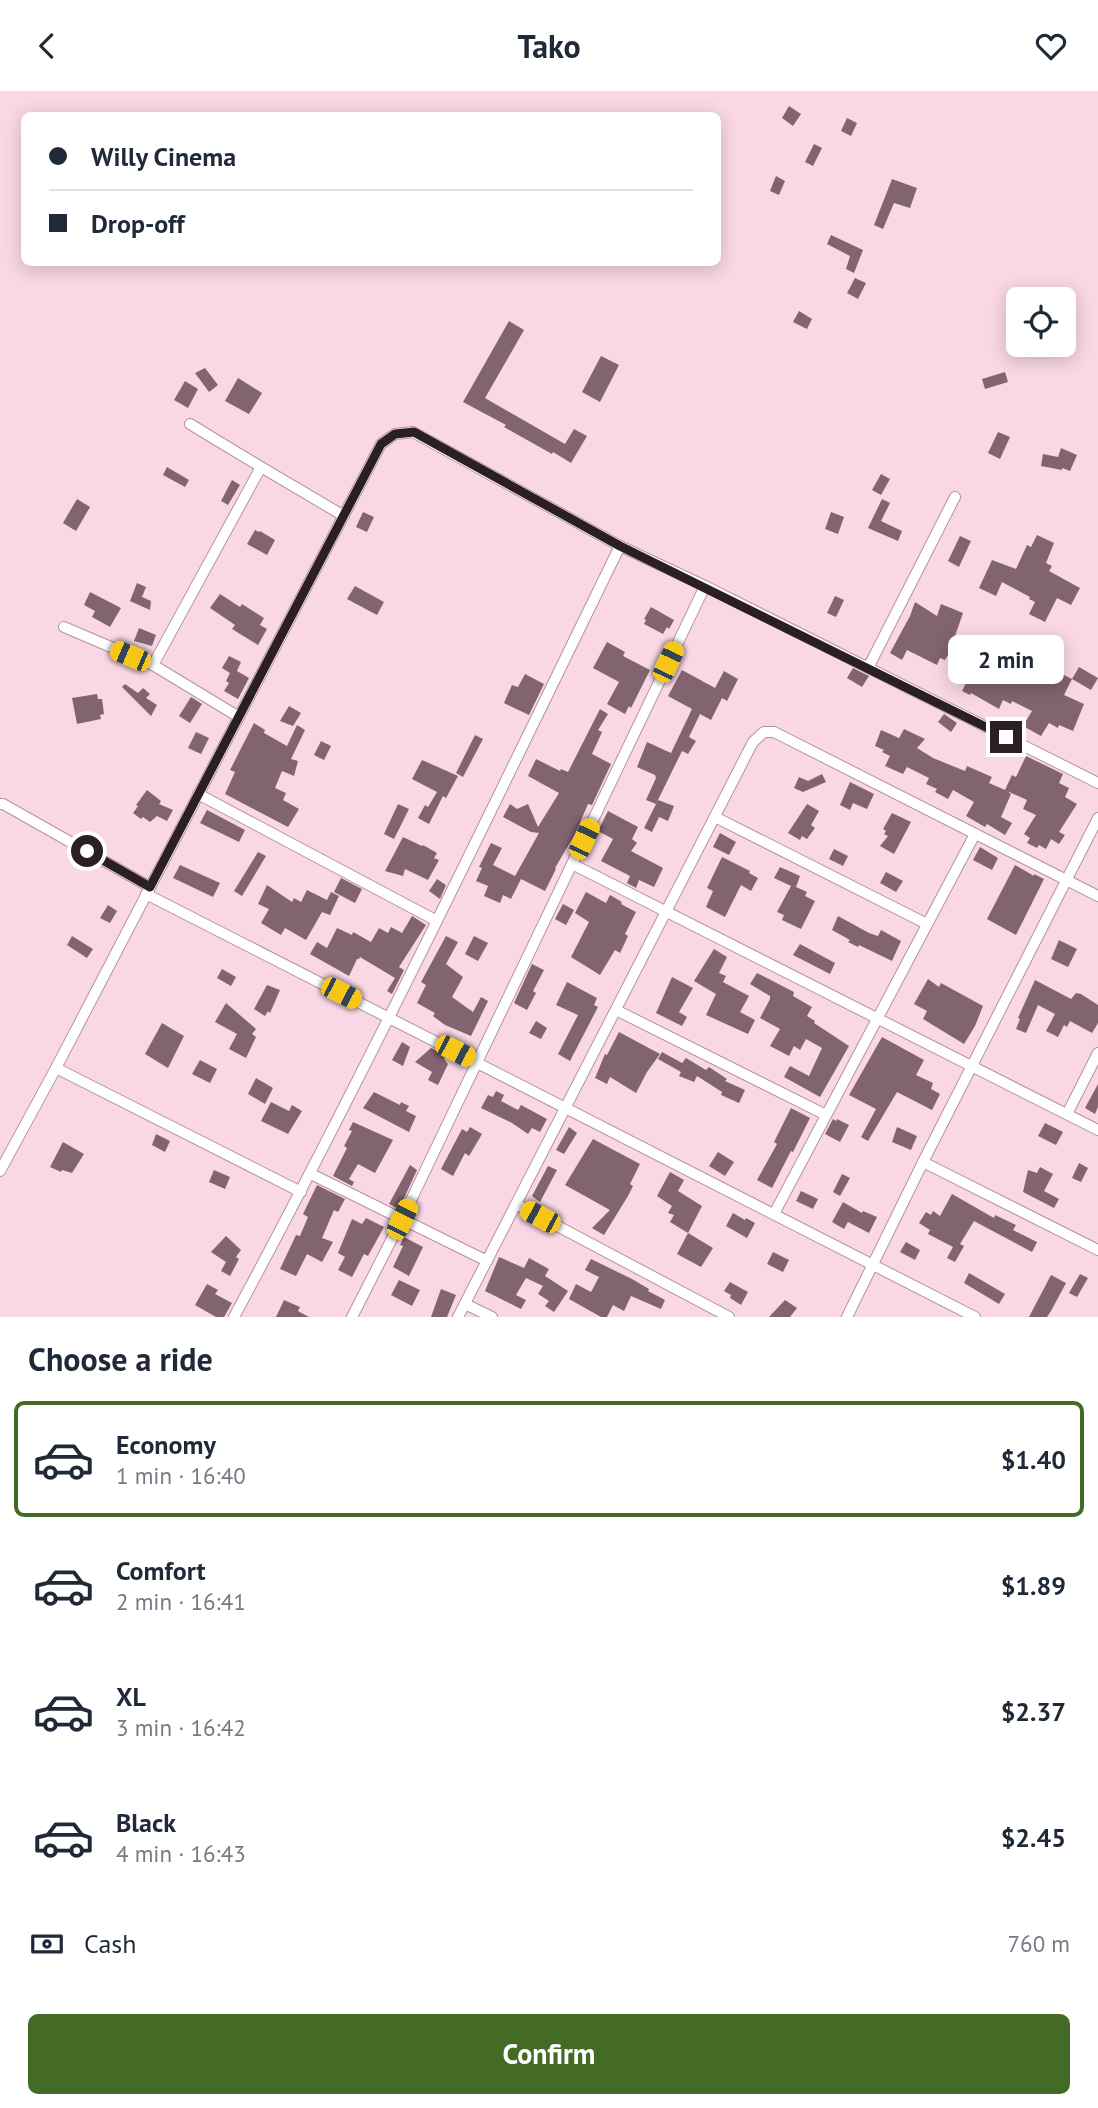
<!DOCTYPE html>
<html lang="en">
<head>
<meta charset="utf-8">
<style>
  body { margin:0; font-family:"PT Sans",sans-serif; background:#f6f6f7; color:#1f2937; height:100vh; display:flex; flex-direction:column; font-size:26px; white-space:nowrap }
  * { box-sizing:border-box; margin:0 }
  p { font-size:23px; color:#747a83 }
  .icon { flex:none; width:38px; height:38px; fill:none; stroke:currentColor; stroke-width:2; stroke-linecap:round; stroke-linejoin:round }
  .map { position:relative; height:1226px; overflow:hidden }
  .drawer { display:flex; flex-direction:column; background:#fff; flex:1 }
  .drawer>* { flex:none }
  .top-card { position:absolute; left:21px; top:21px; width:700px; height:154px; border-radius:10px; box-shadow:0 4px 18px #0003; display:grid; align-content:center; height:154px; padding:0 28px; background:#fff }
  .buttons { position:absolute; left:1006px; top:196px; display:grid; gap:14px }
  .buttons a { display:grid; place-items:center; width:70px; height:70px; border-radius:10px; background:#fff; box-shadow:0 4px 18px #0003; font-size:35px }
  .end { position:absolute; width:32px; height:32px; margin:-16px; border:9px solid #2c1f24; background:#fff; box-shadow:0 0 0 4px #fff }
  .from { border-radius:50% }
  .bubble { position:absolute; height:49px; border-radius:10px; background:#fff; box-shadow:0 4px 18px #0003; font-size:23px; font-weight:700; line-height:49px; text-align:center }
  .car { position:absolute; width:21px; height:42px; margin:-21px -10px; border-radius:9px; box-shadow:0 0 5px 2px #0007; background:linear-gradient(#f5c518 24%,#345 0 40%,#f5c518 0 76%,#345 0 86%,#f5c518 0) }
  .top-card b { display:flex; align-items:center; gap:24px; height:66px; font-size:26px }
  .top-card b+b { border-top:2px solid #e0e1e3 }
  .top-card i { width:18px; height:18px; background:#1f2937 }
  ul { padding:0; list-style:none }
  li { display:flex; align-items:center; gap:21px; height:116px; margin:0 14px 10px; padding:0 14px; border:4px solid transparent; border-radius:10px }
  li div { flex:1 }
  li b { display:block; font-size:26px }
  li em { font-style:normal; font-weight:700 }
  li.active { border-color:#446b26 }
  li>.icon { width:63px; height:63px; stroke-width:1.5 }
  h2 { padding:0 28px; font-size:32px; line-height:84px }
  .pay { display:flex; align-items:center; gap:18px; height:77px; padding:0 28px; font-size:26px }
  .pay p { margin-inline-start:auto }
  .primary-button { display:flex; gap:14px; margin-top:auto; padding:14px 28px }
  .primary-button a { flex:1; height:80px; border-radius:10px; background:#446b26; color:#fff; font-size:28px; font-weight:700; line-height:80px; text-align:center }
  header { display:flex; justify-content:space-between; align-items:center; height:91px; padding:0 28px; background:#fff; font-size:32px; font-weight:700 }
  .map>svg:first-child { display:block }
</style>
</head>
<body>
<header><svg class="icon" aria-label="back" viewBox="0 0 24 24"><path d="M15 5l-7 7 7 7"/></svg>Tako<svg class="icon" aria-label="heart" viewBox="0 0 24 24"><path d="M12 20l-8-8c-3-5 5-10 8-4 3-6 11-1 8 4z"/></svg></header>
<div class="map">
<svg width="1098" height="1226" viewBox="0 0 1098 1226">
  <rect width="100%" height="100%" fill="#f9d7e4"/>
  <g fill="#826470">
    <polygon points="789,15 801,23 793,35 782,27"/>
    <polygon points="847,27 857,32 851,45 841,40"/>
    <polygon points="814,53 822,57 813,75 805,71"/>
    <polygon points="776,85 785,90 779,104 770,100"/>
    <polygon points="892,88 917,97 910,117 894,112 883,138 874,134"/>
    <polygon points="831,144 863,159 854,182 846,178 850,165 827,153"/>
    <polygon points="855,187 866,192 858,208 847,202"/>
    <polygon points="799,220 812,228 807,238 793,231"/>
    <polygon points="509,230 524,239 485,307 565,353 574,338 587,345 571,372 553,361 552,363 504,336 506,334 463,311"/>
    <polygon points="601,265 619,274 600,311 582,301"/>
    <polygon points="205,277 218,294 209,301 195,282"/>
    <polygon points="1005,281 1008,291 985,298 982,288"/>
    <polygon points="238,287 262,302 249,323 225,310"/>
    <polygon points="185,290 198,298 188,317 174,309"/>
    <polygon points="998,341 1010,346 1000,368 988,362"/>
    <polygon points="1061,357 1077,364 1070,380 1062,377 1062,379 1041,375 1043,363 1058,366"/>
    <polygon points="167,376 189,389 185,396 163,384"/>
    <polygon points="881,383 890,388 881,404 872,399"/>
    <polygon points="232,389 240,394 228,414 221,410"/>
    <polygon points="77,408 90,416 76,440 63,432"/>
    <polygon points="882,408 890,412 881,430 902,440 898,450 868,437"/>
    <polygon points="363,421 374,426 367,441 356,436"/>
    <polygon points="831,421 844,426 838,443 825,438"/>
    <polygon points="255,439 259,441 260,440 275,449 267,464 247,453"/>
    <polygon points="1037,444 1054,452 1046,472 1052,475 1049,480 1080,497 1071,514 1057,507 1045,531 1029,523 1035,511 1029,508 1030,506 1002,491 996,505 979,497 992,469 1016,478 1027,454 1031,456"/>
    <polygon points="960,445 971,450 959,476 948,470"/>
    <polygon points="137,492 146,496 142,506 151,510 150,519 130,510"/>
    <polygon points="355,495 384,511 377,524 347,508"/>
    <polygon points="90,501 121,517 110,536 92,526 95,520 84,514"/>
    <polygon points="220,503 240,516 242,513 264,527 260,534 267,538 258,554 232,538 235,534 210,517"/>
    <polygon points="835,505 844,509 836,526 827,522"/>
    <polygon points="915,511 937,525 941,513 963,522 955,545 957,545 955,548 971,556 963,571 948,564 945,569 940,567 937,574 907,559 902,569 890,562 910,525"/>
    <polygon points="651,516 674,529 669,538 667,536 663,543 644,533 646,529 644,528"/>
    <polygon points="139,537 156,544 152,555 134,550"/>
    <polygon points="1010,547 1029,558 1026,565 1072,588 1064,604 1084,613 1073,640 1059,634 1058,637 1049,632 1041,645 1023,635 1032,620 1012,610 1011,613 1003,609 999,618 971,602 970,604 962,600 966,592 958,588 970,566 983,573 989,561 991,562 995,555 1003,559"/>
    <polygon points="607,551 625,561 623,565 650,579 631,617 629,615 625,623 607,613 619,591 593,577"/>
    <polygon points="229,565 241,571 237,580 249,587 238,608 224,600 229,592 226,590 230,582 222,577"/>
    <polygon points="1079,576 1098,587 1091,599 1072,588"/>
    <polygon points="853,577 869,585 862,596 847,587"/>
    <polygon points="682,579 715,597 724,580 738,588 727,610 722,607 711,629 700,623 689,646 696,650 688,663 682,660 656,713 646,709 656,687 655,684 637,676 647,651 671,662 692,618 668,605"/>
    <polygon points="525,583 544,593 529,624 504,612 512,594 518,596"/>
    <polygon points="125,593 138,602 143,597 150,603 146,607 157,614 151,625 122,596"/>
    <polygon points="97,603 98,608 102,608 104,623 100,624 101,628 77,633 72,607"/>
    <polygon points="191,606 202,613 190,632 179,625"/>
    <polygon points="289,615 301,622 293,635 280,630"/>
    <polygon points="600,618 608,623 598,639 602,641 592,663 611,673 592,714 588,713 575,743 555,777 556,778 545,800 521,788 511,808 503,804 500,812 484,805 488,795 476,790 482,777 479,776 491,752 502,757 493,774 515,785 539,742 531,741 503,726 510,713 517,718 528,713 538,736 559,702 528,685 536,668 560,680 561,678 568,681"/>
    <polygon points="944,623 957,632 951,641 938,631"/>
    <polygon points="254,632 265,639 264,642 287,655 297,634 305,639 291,668 298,670 294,685 282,680 275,697 286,702 283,709 299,718 288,736 225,703 235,681 230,679"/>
    <polygon points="904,638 925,648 917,657 933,667 965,680 967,675 992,686 989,692 1005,699 1012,684 1016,686 1026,665 1063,683 1059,692 1069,697 1065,706 1077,713 1059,741 1065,744 1059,753 1051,748 1046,758 1039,754 1037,757 1027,752 1030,747 1024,743 1036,724 1023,718 1027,709 1007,700 1011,703 1001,726 1012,732 1005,744 987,733 985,736 966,725 974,711 953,699 948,708 935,701 937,698 926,693 929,687 907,676 903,683 885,675 890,665 882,661 884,659 875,655 881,639 899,647"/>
    <polygon points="196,641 209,647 201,663 188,657"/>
    <polygon points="475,644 483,648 463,686 456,682"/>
    <polygon points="321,650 331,655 324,669 314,664"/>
    <polygon points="422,669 458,685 446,707 443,705 429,733 418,727 425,714 428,716 437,701 412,688"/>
    <polygon points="822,683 826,691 803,701 794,697 799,686 808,690"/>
    <polygon points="850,691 874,703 867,718 853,712 850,719 840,714"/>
    <polygon points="147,699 161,710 159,713 173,719 167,730 157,725 150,731 143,726 141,728 133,722 138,715 136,714"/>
    <polygon points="658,709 674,715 668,730 659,726 652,741 644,737"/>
    <polygon points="398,713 409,718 394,748 384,743"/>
    <polygon points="807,713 819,720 811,734 815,737 807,748 802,745 800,749 788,742"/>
    <polygon points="207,719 245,739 239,751 200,732"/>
    <polygon points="608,720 638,736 632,748 637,752 631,760 663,777 654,796 639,789 636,797 627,792 630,785 601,770 613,748 598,740"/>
    <polygon points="892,722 911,731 894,763 880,755 888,745 884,743 886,740 883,738"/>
    <polygon points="720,742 736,751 729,764 713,756"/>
    <polygon points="403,746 422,755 423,754 437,762 434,767 439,769 428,789 405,778 403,785 385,780"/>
    <polygon points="980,756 998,767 992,779 973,769"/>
    <polygon points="834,758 848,765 843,775 829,768"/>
    <polygon points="258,761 266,765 242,805 234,800"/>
    <polygon points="722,766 750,780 749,782 758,787 751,800 741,794 725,826 706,816 713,800 707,797"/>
    <polygon points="180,774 220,792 213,806 173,787"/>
    <polygon points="1015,774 1034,785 1034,783 1044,788 1016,844 987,828"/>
    <polygon points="780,776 800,785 796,796 807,801 805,805 815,810 801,838 782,829 784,824 777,821 791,795 774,787"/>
    <polygon points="886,781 903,790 896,801 880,792"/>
    <polygon points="341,787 362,798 355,812 334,801"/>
    <polygon points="437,788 446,794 440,808 429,800"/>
    <polygon points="267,794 292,811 294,807 301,811 307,799 327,809 331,801 339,805 330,824 322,821 306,849 285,837 281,844 261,832 269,818 258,813"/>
    <polygon points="586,801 606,812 610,804 622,811 621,813 636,821 625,843 628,845 620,862 615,859 600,884 571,866 589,831 575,822"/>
    <polygon points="563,813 574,819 566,834 555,828"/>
    <polygon points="108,814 117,820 110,832 100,827"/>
    <polygon points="412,825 426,834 399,876 404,879 392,903 387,900 395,887 360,866 359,868 357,868 349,885 310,863 317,851 327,857 337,837 352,844 353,841 371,851 379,837 388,842 391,836 402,842"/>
    <polygon points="838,825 869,842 878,845 881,839 901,850 892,870 859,854 858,856 848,851 850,849 832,839"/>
    <polygon points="72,845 93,858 87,867 67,854"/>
    <polygon points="446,845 458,851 446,873 463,886 452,906 473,921 481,906 488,910 471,945 445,934 433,925 435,922 417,912 426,894 421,891"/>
    <polygon points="474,845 488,852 478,870 465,863"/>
    <polygon points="1059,849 1077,858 1068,876 1051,868"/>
    <polygon points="800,853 835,872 830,883 793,864"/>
    <polygon points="714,858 727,866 719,882 726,885 723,891 749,905 740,921 755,929 748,943 706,924 716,903 694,890"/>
    <polygon points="532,873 544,879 533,900 536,902 527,919 514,912"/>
    <polygon points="222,878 236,886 231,895 217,887"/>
    <polygon points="757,882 794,901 793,905 812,916 807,925 815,930 814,932 849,955 820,1006 784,986 790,975 809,985 822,957 806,948 800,959 794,955 789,965 770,955 780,938 760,927 770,908 770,905 750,893"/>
    <polygon points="672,886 693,897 679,921 687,926 682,935 656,922"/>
    <polygon points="928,888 939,896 941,892 983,915 975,935 964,953 923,928 927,920 914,913"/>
    <polygon points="1035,889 1071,908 1076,902 1081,903 1098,914 1098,932 1092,942 1070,930 1067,936 1064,934 1058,946 1046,940 1055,923 1038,914 1026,942 1016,938 1020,928 1018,927"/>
    <polygon points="567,891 597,907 594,914 598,916 570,970 558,963 578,924 556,914"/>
    <polygon points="267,894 280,899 270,922 268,920 265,925 254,918"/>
    <polygon points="226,912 256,938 252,943 256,946 246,967 229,958 237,943 215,931"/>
    <polygon points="536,930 547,937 541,948 529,942"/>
    <polygon points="162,932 184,945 168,977 145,963"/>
    <polygon points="619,941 660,963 647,981 636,1002 610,986 607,993 595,987 605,963 607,964"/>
    <polygon points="882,946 924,969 916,984 933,992 931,998 940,1003 932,1019 897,1001 868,1050 861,1046 876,1018 849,1004"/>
    <polygon points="402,951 410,956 403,975 392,969"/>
    <polygon points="431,957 442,962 445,967 444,968 448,973 438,994 428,989 432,981 415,971"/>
    <polygon points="662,961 682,972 686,967 706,979 709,976 727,988 725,990 745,999 739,1012 721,1004 722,1001 697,985 694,991 679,985 681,981 658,968"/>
    <polygon points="200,969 217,978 210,992 192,983"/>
    <polygon points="256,987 273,997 265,1013 248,1003"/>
    <polygon points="1098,993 1098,1016 1095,1023 1085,1017"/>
    <polygon points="496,1000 504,1004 501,1010 518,1019 521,1014 547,1028 540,1041 532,1037 528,1043 512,1032 481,1017 488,1004 493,1006"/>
    <polygon points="374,1001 400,1014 401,1011 409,1015 406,1020 416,1025 409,1041 363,1017"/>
    <polygon points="271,1011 289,1020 292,1014 302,1020 288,1043 261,1030"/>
    <polygon points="791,1017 810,1027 793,1061 791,1060 772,1097 757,1089 777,1053 774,1051"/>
    <polygon points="833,1028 836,1030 837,1028 849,1034 840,1051 825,1043"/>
    <polygon points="353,1031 393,1049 375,1082 358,1073 349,1088 354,1091 352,1095 333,1085 347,1057 344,1055 352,1040 349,1039"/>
    <polygon points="1045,1032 1063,1041 1056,1054 1038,1045"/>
    <polygon points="470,1036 482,1043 469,1065 465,1062 453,1085 441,1078 462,1038 467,1041"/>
    <polygon points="569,1036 577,1042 564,1063 556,1059"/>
    <polygon points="897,1036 917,1045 911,1059 892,1051"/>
    <polygon points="156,1043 170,1050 165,1061 152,1054"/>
    <polygon points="593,1048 640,1073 630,1093 633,1095 628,1105 604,1144 592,1137 610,1119 565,1094"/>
    <polygon points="63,1051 84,1063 72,1082 62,1079 61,1081 50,1076"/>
    <polygon points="718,1061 734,1071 725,1085 709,1075"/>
    <polygon points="1079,1072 1088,1077 1081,1091 1072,1087"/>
    <polygon points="410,1074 417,1079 399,1118 389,1113"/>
    <polygon points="548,1075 557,1079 540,1111 532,1105"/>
    <polygon points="1040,1076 1053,1083 1044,1100 1059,1108 1054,1117 1023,1101 1028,1079 1037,1082"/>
    <polygon points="214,1079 230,1086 225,1098 209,1091"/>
    <polygon points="670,1081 684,1089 678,1100 702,1115 688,1142 670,1131 674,1124 668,1122 672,1115 657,1105"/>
    <polygon points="842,1083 850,1087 840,1105 833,1101"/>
    <polygon points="317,1094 345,1108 338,1121 334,1119 322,1147 333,1151 322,1171 307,1163 296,1185 280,1178 296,1144 300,1145 308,1126 303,1123"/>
    <polygon points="801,1100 818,1108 813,1118 796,1110"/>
    <polygon points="952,1103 994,1127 995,1124 1016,1134 1013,1139 1037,1151 1032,1161 974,1130 960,1153 964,1155 955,1171 947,1167 953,1156 928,1143 930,1139 919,1132 926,1121 931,1124 933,1120 940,1125"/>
    <polygon points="843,1111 862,1122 863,1120 877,1126 869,1142 848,1131 844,1138 832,1131"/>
    <polygon points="733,1122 745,1129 746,1127 755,1132 747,1147 726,1135"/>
    <polygon points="366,1127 384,1136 368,1165 364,1163 352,1186 338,1179 345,1166 338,1162 352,1128 362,1133"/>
    <polygon points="688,1142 713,1157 701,1176 677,1163"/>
    <polygon points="226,1145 241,1159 236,1166 239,1168 230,1185 221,1180 226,1171 211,1161"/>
    <polygon points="404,1146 423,1156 409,1185 393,1176 403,1155 400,1154"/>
    <polygon points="906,1151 920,1159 915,1169 900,1161"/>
    <polygon points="773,1161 789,1169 783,1181 767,1173"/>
    <polygon points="499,1166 524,1177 529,1167 549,1178 545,1185 568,1200 554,1221 545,1215 549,1210 538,1203 543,1195 526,1187 516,1204 526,1209 521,1218 485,1200"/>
    <polygon points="591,1168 632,1188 649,1198 648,1200 665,1209 661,1218 631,1205 624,1220 613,1214 607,1226 601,1226 569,1208 576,1193 591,1201 599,1186 585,1179"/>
    <polygon points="969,1182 1005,1203 999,1213 964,1192"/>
    <polygon points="1080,1183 1088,1187 1077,1206 1069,1202"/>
    <polygon points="1051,1184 1066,1192 1051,1220 1047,1226 1029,1226"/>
    <polygon points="399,1189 420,1199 412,1215 391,1204"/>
    <polygon points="730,1191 748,1201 741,1214 730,1207 731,1204 724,1200"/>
    <polygon points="207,1193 218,1199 215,1203 232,1212 224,1226 216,1226 195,1214"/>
    <polygon points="441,1198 456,1204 447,1226 431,1226"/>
    <polygon points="284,1209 300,1216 298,1220 309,1226 276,1226"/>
    <polygon points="785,1209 797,1217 790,1226 769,1226"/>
  </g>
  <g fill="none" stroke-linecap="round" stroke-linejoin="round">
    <g stroke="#b3939f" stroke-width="12">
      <g id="minor">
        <polyline points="190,333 261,376"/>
        <polyline points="64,536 153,574"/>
        <polyline points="868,577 955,406"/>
        <polyline points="239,626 153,574 261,376 344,425"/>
        <polyline points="198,703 437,830"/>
        <polyline points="0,713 3,713 150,796"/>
        <polyline points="715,726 927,833"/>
        <polyline points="572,773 1098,1039"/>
        <polyline points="146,803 975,1226"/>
        <polyline points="616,919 826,1024"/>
        <polyline points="56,977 301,1101"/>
        <polyline points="1067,1023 1098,962"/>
        <polyline points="923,1071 1098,1159"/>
        <polyline points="0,1080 56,977 381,353 395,343 413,341 620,455 705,495 1098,692"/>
        <polyline points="311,1083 487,1170"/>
        <polyline points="516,1113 729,1226"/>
        <polyline points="774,1123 975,743"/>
        <polyline points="465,1213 492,1226"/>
        <path d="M234,1226C370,973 494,713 620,455"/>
        <polyline points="352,1226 402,1128 705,495"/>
        <polyline points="458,1226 753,651 764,641 774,641 1098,805"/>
        <polyline points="847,1226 923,1071 1098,727"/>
      </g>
    </g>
    <use href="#minor" stroke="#fff" stroke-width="10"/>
  </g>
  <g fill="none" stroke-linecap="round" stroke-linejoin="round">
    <polyline stroke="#2c1f24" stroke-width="9" points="87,760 150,796 381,353 395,343 414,341 620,455 1006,646"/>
  </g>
</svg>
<div class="buttons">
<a><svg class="icon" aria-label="locate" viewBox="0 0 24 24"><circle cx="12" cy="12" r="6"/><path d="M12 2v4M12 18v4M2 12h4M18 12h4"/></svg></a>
</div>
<i class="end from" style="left:87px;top:760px"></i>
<i class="end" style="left:1006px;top:646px"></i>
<div class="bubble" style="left:948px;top:544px;width:116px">2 min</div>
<i class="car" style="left:130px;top:565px;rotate:293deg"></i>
<i class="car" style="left:668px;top:571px;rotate:25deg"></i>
<i class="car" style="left:584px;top:748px;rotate:25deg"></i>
<i class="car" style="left:341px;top:902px;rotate:117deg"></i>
<i class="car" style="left:455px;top:960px;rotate:117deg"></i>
<i class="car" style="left:540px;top:1126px;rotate:298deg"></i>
<i class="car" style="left:402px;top:1128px;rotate:26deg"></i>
<div class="top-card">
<b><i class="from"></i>Willy Cinema</b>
<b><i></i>Drop-off</b>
</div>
</div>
<section class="drawer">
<h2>Choose a ride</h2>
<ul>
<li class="active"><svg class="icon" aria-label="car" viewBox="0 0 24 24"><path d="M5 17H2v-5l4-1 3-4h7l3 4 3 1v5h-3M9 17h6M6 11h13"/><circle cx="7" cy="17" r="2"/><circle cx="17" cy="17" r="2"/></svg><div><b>Economy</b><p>1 min · 16:40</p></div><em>$1.40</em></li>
<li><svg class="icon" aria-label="car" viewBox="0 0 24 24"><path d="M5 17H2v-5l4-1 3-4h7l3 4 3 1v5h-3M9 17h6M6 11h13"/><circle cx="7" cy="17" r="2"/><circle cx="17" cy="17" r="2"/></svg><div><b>Comfort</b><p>2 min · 16:41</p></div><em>$1.89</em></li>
<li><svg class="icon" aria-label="car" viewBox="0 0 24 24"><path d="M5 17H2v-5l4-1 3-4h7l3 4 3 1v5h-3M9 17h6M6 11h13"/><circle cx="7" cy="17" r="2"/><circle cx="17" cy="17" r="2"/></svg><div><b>XL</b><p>3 min · 16:42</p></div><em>$2.37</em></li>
<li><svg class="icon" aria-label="car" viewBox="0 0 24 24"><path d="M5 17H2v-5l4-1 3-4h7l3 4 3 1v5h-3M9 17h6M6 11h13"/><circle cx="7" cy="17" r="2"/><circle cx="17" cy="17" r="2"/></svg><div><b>Black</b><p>4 min · 16:43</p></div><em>$2.45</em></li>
</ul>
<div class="pay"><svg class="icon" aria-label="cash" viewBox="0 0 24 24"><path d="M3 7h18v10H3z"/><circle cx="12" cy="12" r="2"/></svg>Cash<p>760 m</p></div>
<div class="primary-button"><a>Confirm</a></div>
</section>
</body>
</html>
